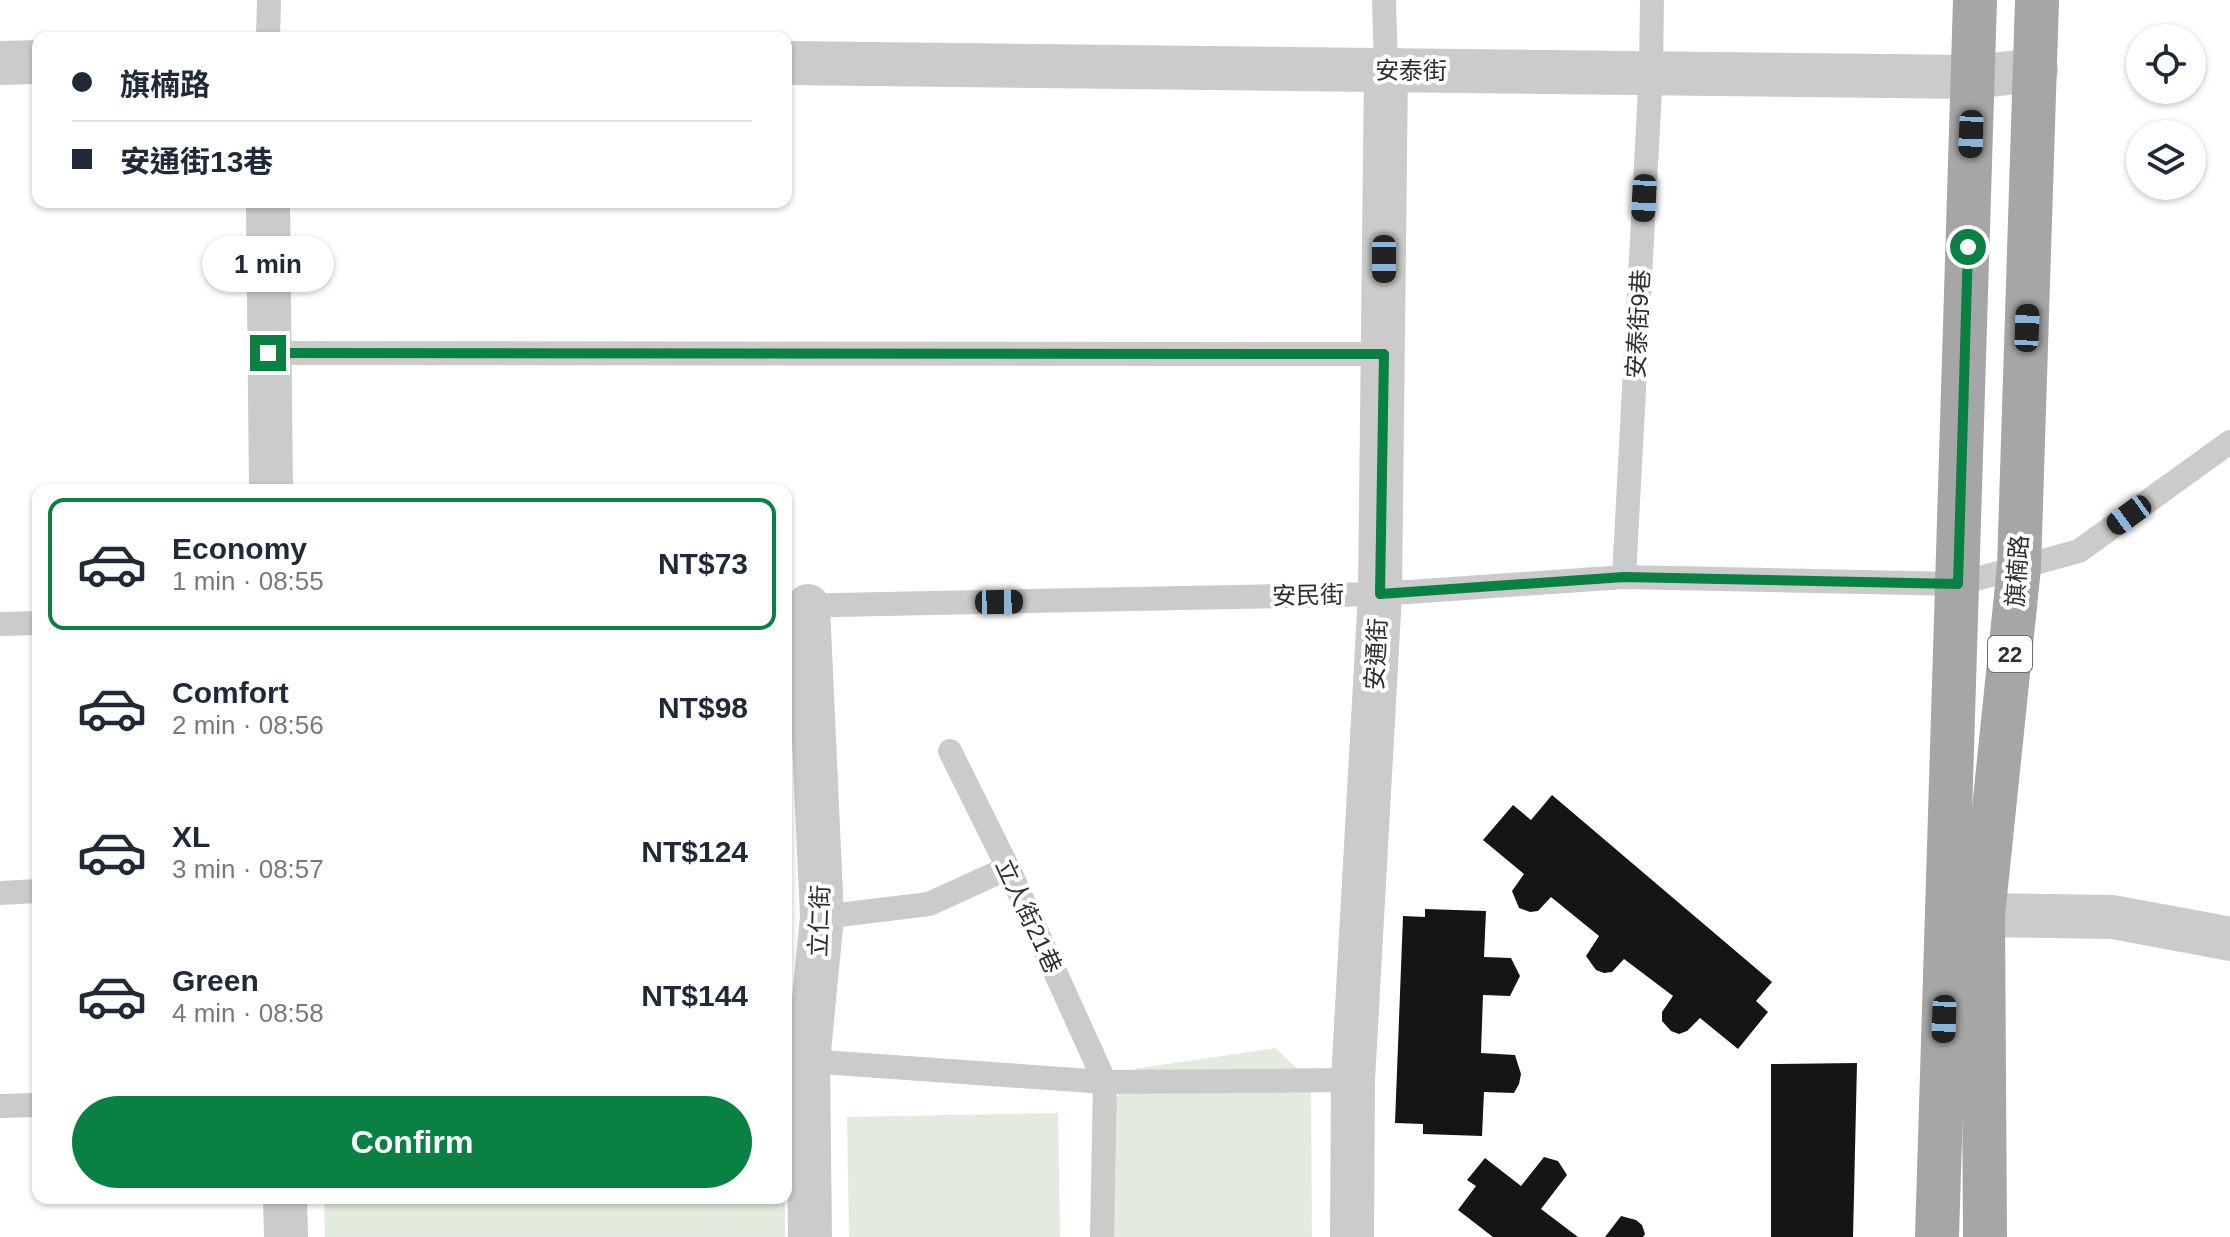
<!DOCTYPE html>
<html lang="en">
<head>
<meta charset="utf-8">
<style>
  body { margin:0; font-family:Helvetica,"Noto Sans TC",sans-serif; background:#f6f6f7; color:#1f2937; height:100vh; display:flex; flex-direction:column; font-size:30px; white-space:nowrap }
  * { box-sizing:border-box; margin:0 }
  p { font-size:26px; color:#747a83 }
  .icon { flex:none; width:44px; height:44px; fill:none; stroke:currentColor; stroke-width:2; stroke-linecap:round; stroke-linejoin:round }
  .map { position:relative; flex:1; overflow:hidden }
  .drawer { position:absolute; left:32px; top:484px; width:760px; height:720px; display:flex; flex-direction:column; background:#fff; border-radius:16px; box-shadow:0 2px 6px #0004 }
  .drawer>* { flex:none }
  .hud { position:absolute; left:32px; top:32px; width:760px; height:176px; border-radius:16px; box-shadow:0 2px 6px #0004; display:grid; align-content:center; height:176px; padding:0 40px; background:#fff }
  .tools { position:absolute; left:2126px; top:24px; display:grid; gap:16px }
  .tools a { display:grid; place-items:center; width:80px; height:80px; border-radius:50%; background:#fff; box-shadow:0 2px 6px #0004; font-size:40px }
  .end { position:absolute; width:36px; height:36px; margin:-18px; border:10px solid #0b8043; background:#fff; box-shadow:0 0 0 4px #fff }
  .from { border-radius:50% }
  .bubble { position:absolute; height:56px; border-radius:28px; background:#fff; box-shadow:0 2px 6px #0004; font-size:26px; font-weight:700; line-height:56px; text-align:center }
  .car { position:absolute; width:24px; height:48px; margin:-24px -12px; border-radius:10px; box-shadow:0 0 6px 2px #0007; background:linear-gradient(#222 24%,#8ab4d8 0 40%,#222 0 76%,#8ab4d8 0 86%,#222 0) }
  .hud b { display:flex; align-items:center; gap:28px; height:76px; font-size:30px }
  .hud b+b { border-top:2px solid #e0e1e3 }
  .hud i { width:20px; height:20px; background:#1f2937 }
  ul { padding:14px 0 0; list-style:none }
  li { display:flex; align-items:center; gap:24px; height:132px; margin:0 16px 12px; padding:0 24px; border:4px solid transparent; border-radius:16px }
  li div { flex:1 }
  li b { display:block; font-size:30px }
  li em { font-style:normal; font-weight:700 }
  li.current { border-color:#0b8043 }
  li>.icon { width:72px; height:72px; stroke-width:1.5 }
  .primary-button { display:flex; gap:16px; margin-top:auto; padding:16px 40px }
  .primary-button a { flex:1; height:92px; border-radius:48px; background:#0b8043; color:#fff; font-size:32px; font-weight:700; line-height:92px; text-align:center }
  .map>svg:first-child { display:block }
</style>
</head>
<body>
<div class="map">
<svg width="2230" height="1237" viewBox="0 0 2230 1237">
  <rect width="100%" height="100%" fill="#fff"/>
  <g fill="#e3eade">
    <polygon points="1275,1048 1311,1081 1312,1237 1110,1237 1110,1109 1134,1069"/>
    <polygon points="1058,1113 1060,1237 849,1237 847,1117"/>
    <polygon points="324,1198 785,1198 785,1237 325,1237"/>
  </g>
  <g fill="#151515">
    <polygon points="1552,795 1772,982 1756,1001 1768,1012 1738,1049 1700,1018 1687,1031 1679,1034 1671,1031 1662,1021 1662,1012 1673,996 1624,959 1612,972 1604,973 1596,970 1586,956 1599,936 1551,897 1538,911 1530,912 1519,908 1512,891 1524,874 1483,840 1513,805 1531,820"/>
    <polygon points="1425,909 1486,911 1484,957 1511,958 1520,976 1510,996 1483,995 1481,1053 1515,1055 1521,1074 1519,1084 1514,1093 1484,1092 1482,1136 1423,1134 1423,1124 1395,1123 1403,916 1425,917"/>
    <polygon points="1857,1063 1853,1237 1771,1237 1771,1064"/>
    <polygon points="1544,1157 1558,1161 1567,1175 1541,1209 1578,1237 1493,1237 1458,1210 1476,1186 1467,1180 1485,1158 1521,1186"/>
    <polygon points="1621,1216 1636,1220 1642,1225 1645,1234 1643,1237 1605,1237"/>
  </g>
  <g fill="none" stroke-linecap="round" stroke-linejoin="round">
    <g stroke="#cbcbcb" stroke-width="24">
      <polyline points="1384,0 1386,70"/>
      <polyline points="268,38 269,0"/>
      <polyline points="268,353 1384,354"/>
      <polyline points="1624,577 1651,71 1652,0"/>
      <polyline points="786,606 1380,594 1624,577 1958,584 2079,551 2230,442"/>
      <polyline points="0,624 38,623"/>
      <polyline points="950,751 1008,868 1105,1082 1102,1237"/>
      <polyline points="0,893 38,891"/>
      <polyline points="822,917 929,904 1008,868"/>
      <polyline points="786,1062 808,1061 1105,1082 1353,1080"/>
      <polyline points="0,1106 38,1105"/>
    </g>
    <g stroke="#cbcbcb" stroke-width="44">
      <polyline points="0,63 38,62"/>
      <polyline points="786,63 1973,77 2036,70"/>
      <polyline points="268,202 271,490"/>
      <polyline points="808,606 822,917 808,1061 810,1237"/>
      <polyline points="1983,915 2113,917 2230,939"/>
      <polyline points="285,1198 286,1237"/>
      <polyline points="1352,1237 1353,1080 1380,594 1386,70"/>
    </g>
    <g stroke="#a6a6a6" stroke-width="44">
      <polyline points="1937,1237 1975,0"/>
      <polyline points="1985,1237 1983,915 2019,567 2037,0"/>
    </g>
  </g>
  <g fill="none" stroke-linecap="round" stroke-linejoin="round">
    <polyline stroke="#0b8043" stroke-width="10" points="268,353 1384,354 1380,594 1624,577 1958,584 1968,247"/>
  </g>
  <g text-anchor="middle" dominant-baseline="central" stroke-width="8" stroke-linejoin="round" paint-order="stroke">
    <rect fill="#fff" stroke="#6d6d6d" stroke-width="2" x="1988" y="636" width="44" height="36" rx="6"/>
    <g font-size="22" font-weight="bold" fill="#2e2e2e">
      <text x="2010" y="654">22</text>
    </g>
    <g font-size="24" fill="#2e2e2e" stroke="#fff">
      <text x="1411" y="70">安泰街</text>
      <text transform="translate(1638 324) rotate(-87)">安泰街9巷</text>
      <text transform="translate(2017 571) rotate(-86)">旗楠路</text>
      <text transform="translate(1308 595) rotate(-1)">安民街</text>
      <text transform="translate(1376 654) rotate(-87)">安通街</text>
      <text transform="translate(1029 916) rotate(65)">立人街21巷</text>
      <text transform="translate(819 921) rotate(-88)">立仁街</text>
    </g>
  </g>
</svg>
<div class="tools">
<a><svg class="icon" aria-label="locate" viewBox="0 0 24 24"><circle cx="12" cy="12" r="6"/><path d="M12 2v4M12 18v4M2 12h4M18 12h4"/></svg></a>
<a><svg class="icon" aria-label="layers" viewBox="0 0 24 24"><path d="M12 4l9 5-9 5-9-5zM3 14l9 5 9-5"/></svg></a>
</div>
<i class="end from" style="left:1968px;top:247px"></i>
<i class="end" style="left:268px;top:353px"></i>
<div class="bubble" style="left:202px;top:236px;width:132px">1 min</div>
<i class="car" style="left:1971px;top:134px;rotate:182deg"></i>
<i class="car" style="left:1644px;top:198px;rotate:183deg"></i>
<i class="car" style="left:1384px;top:259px;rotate:180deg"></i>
<i class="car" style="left:2027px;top:328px;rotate:2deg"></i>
<i class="car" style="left:2129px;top:515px;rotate:234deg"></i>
<i class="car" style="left:999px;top:602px;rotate:89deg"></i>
<i class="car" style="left:1944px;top:1019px;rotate:182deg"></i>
<div class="hud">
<b><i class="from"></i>旗楠路</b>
<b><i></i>安通街13巷</b>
</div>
<section class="drawer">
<ul>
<li class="current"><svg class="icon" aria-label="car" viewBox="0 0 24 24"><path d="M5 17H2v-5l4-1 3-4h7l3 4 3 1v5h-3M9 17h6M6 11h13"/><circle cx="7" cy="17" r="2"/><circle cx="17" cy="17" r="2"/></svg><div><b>Economy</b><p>1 min · 08:55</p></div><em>NT$73</em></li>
<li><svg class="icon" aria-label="car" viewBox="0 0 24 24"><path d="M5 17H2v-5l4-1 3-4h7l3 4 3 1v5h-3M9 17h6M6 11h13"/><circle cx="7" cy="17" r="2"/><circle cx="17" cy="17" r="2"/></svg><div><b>Comfort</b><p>2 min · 08:56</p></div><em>NT$98</em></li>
<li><svg class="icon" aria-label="car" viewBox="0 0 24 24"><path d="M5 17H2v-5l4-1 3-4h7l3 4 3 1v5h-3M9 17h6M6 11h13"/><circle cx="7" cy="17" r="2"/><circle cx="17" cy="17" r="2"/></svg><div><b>XL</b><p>3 min · 08:57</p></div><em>NT$124</em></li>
<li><svg class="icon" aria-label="car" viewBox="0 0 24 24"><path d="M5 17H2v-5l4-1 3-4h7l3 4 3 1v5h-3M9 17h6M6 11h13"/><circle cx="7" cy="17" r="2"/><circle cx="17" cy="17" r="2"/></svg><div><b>Green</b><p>4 min · 08:58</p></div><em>NT$144</em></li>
</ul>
<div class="primary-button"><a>Confirm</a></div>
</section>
</div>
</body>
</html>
